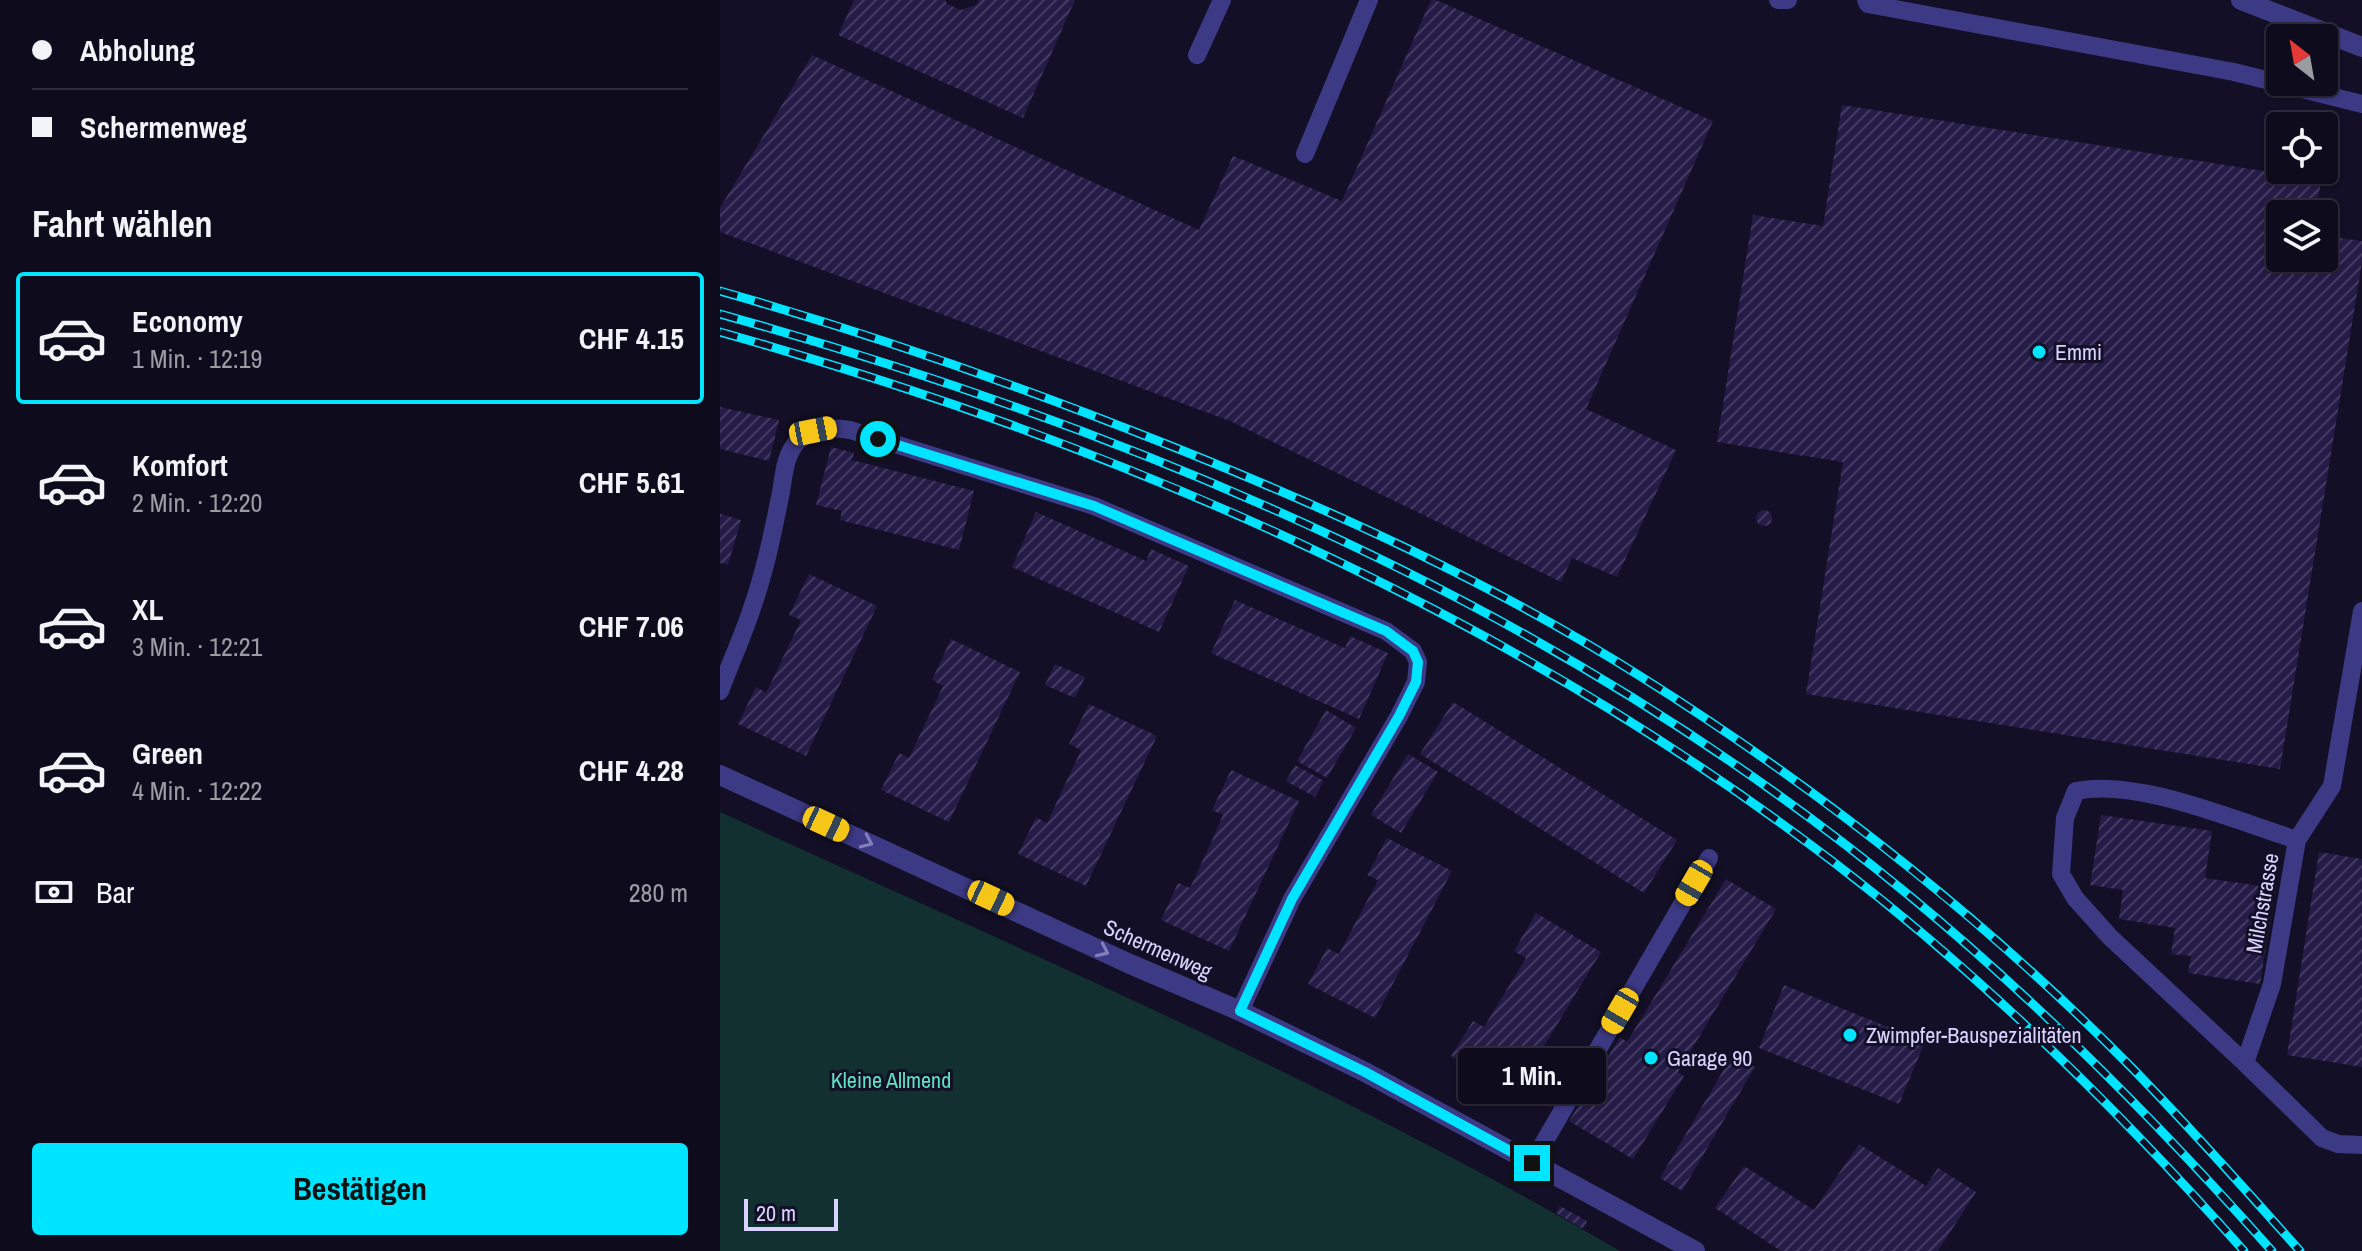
<!DOCTYPE html>
<html lang="de">
<head>
<meta charset="utf-8">
<style>
  body { margin:0; font-family:"Archivo Narrow",sans-serif; background:#1c1929; color:#f1f3f6; height:100vh; display:flex; flex-direction:column; font-size:30px; white-space:nowrap }
  * { box-sizing:border-box; margin:0 }
  p { font-size:26px; color:#9b9ba3 }
  .icon { flex:none; width:44px; height:44px; fill:none; stroke:currentColor; stroke-width:2; stroke-linecap:round; stroke-linejoin:round }
  .map { position:relative; flex:1; overflow:hidden }
  .sheet { display:flex; flex-direction:column; background:#0e0b1c; width:720px }
  .sheet>* { flex:none }
  .banner { display:grid; align-content:center; height:176px; padding:0 32px; background:#0e0b1c }
  .needle { width:52px; rotate:329deg }
  .buttons { position:absolute; left:1546px; top:24px; display:grid; gap:16px }
  .buttons a { display:grid; place-items:center; width:72px; height:72px; border-radius:8px; background:#0e0b1c; box-shadow:0 2px 6px #0004,0 0 0 2px #2e2b3b; font-size:40px }
  .scale { position:absolute; left:24px; bottom:20px; width:94px; box-sizing:border-box; padding-left:8px; border:4px solid #d9d4ff; border-top:0; font-size:22px; line-height:28px; white-space:nowrap; color:#d9d4ff; -webkit-text-stroke:6px #130f26; paint-order:stroke }
  .end { position:absolute; width:36px; height:36px; margin:-18px; border:10px solid #00e5ff; background:#111; box-shadow:0 0 0 4px #111 }
  .from { border-radius:50% }
  .bubble { position:absolute; height:56px; border-radius:8px; background:#0e0b1c; box-shadow:0 2px 6px #0004,0 0 0 2px #2e2b3b; font-size:26px; font-weight:700; line-height:56px; text-align:center }
  .car { position:absolute; width:24px; height:48px; margin:-24px -12px; border-radius:10px; box-shadow:0 0 6px 2px #0007; background:linear-gradient(#f5c518 24%,#345 0 40%,#f5c518 0 76%,#345 0 86%,#f5c518 0) }
  .banner b { display:flex; align-items:center; gap:28px; height:76px; font-size:30px }
  .banner b+b { border-top:2px solid #2e2b3b }
  .banner i { width:20px; height:20px; background:#f1f3f6 }
  ul { padding:0; list-style:none }
  li { display:flex; align-items:center; gap:24px; height:132px; margin:0 16px 12px; padding:0 16px; border:4px solid transparent; border-radius:8px }
  li div { flex:1 }
  li b { display:block; font-size:30px }
  li em { font-style:normal; font-weight:700 }
  li.selected { border-color:#00e5ff }
  li>.icon { width:72px; height:72px; stroke-width:1.5 }
  h2 { padding:0 32px; font-size:36px; line-height:96px }
  .pay { display:flex; align-items:center; gap:20px; height:88px; padding:0 32px; font-size:30px }
  .pay p { margin-inline-start:auto }
  .cta { display:flex; gap:16px; margin-top:auto; padding:16px 32px }
  .cta a { flex:1; height:92px; border-radius:8px; background:#00e5ff; color:#111; font-size:32px; font-weight:700; line-height:92px; text-align:center }
  main { display:flex; flex:1; min-height:0 }
  .map>svg:first-child { display:block }
</style>
</head>
<body>
<main>
<section class="sheet">
<div class="banner">
<b><i class="from"></i>Abholung</b>
<b><i></i>Schermenweg</b>
</div>
<h2>Fahrt wählen</h2>
<ul>
<li class="selected"><svg class="icon" aria-label="car" viewBox="0 0 24 24"><path d="M5 17H2v-5l4-1 3-4h7l3 4 3 1v5h-3M9 17h6M6 11h13"/><circle cx="7" cy="17" r="2"/><circle cx="17" cy="17" r="2"/></svg><div><b>Economy</b><p>1 Min. · 12:19</p></div><em>CHF 4.15</em></li>
<li><svg class="icon" aria-label="car" viewBox="0 0 24 24"><path d="M5 17H2v-5l4-1 3-4h7l3 4 3 1v5h-3M9 17h6M6 11h13"/><circle cx="7" cy="17" r="2"/><circle cx="17" cy="17" r="2"/></svg><div><b>Komfort</b><p>2 Min. · 12:20</p></div><em>CHF 5.61</em></li>
<li><svg class="icon" aria-label="car" viewBox="0 0 24 24"><path d="M5 17H2v-5l4-1 3-4h7l3 4 3 1v5h-3M9 17h6M6 11h13"/><circle cx="7" cy="17" r="2"/><circle cx="17" cy="17" r="2"/></svg><div><b>XL</b><p>3 Min. · 12:21</p></div><em>CHF 7.06</em></li>
<li><svg class="icon" aria-label="car" viewBox="0 0 24 24"><path d="M5 17H2v-5l4-1 3-4h7l3 4 3 1v5h-3M9 17h6M6 11h13"/><circle cx="7" cy="17" r="2"/><circle cx="17" cy="17" r="2"/></svg><div><b>Green</b><p>4 Min. · 12:22</p></div><em>CHF 4.28</em></li>
</ul>
<div class="pay"><svg class="icon" aria-label="cash" viewBox="0 0 24 24"><path d="M3 7h18v10H3z"/><circle cx="12" cy="12" r="2"/></svg>Bar<p>280 m</p></div>
<div class="cta"><a>Bestätigen</a></div>
</section>
<div class="map">
<svg width="1642" height="1251" viewBox="0 0 1642 1251">
  <defs>
    <pattern id="building-hatch" width="6" height="6" patternUnits="userSpaceOnUse" patternTransform="scale(2)"><rect width="6" height="6" fill="#241b47"/><path d="M-1 1l2-2M0 6l6-6M5 7l2-2" fill="none" stroke="#433b63"/></pattern>
  </defs>
  <rect width="100%" height="100%" fill="#130f26"/>
  <path fill="#12302f" d="M0,812C303,951 612,1082 900,1251H0Z"/>
  <g fill="url(#building-hatch)">
    <polygon points="134,0 225,0 227,4 241,10 256,5 259,0 355,0 303,118 118,35"/>
    <polygon points="711,0 716,0 993,121 866,409 956,450 897,577 852,558 841,582 510,421 0,232 0,208 92,55 479,230 513,156 622,201"/>
    <polygon points="1122,105 1601,180 1596,214 1560,214 1560,258 1604,258 1604,236 1642,241 1642,262 1560,769 1086,694 1123,462 997,442 1033,215 1103,226"/>
    <polygon points="0,407 59,420 49,461 0,449"/>
    <polygon points="111,447 134,453 132,460 254,491 239,550 120,520 122,511 96,505"/>
    <circle cx="1044" cy="518" r="8"/>
    <polygon points="316,512 426,561 431,549 469,566 439,632 292,567"/>
    <polygon points="0,514 21,520 8,565 0,563"/>
    <polygon points="89,574 157,606 86,756 18,724 36,687 46,693 81,620 69,615"/>
    <polygon points="515,600 625,648 630,636 668,653 639,719 491,653"/>
    <polygon points="231,639 300,672 229,822 161,790 179,753 189,758 208,718 223,686 212,680"/>
    <polygon points="335,664 365,677 355,698 325,685"/>
    <polygon points="733,702 957,840 924,893 700,754"/>
    <polygon points="369,704 437,736 366,886 298,854 316,817 327,823 361,750 349,744"/>
    <polygon points="606,710 636,728 607,778 577,761"/>
    <polygon points="688,754 718,772 681,833 651,815"/>
    <polygon points="575,765 604,781 595,797 566,781"/>
    <polygon points="511,770 579,801 509,951 441,920 458,883 470,888 489,847 503,815 492,810"/>
    <polygon points="1381,815 1492,831 1485,878 1555,888 1540,984 1468,973 1471,956 1451,954 1455,928 1399,919 1403,890 1370,885"/>
    <polygon points="667,838 732,871 655,1018 588,984 607,948 619,954 658,880 647,875"/>
    <polygon points="1599,852 1642,859 1642,1067 1567,1055"/>
    <polygon points="1006,879 1056,909 958,1072 964,1076 913,1159 849,1121 900,1037 907,1042"/>
    <polygon points="816,913 881,952 795,1094 731,1056 753,1021 764,1027 806,958 794,951"/>
    <polygon points="1064,985 1205,1042 1179,1104 1039,1048"/>
    <polygon points="1013,1054 1035,1067 962,1191 940,1178"/>
    <polygon points="1139,1144 1206,1186 1218,1168 1256,1192 1218,1251 1061,1251 995,1208 1024,1166 1094,1210"/>
    <polygon points="840,1206 867,1221 863,1229 836,1213"/>
  </g>
  <g fill="none" stroke-linecap="round" stroke-linejoin="round">
    <g stroke="#3d3a85" stroke-width="18">
      <polyline points="1058,0 1068,0"/>
      <polyline points="1146,0 1148,4 1514,72 1642,104"/>
      <polyline points="477,55 502,0"/>
      <polyline points="585,154 649,0"/>
      <polyline points="1642,611 1612,786 1577,840 1552,984 1525,1063 1602,1138 1618,1144 1642,1145"/>
      <path d="M0,691C10,664 22,638 31,611C45,572 53,532 61,492C64,474 65,454 78,441C93,426 111,427 130,430L374,506L666,631L693,651L698,662L696,682L679,716L572,899L520,1011"/>
      <path d="M1525,1063L1390,937L1355,898L1341,874L1345,818L1356,791C1418,778 1516,821 1577,840"/>
      <polyline points="812,1163 989,858"/>
    </g>
    <polyline stroke="#3d3a85" stroke-width="20" points="1521,0 1642,47"/>
    <polyline stroke="#3d3a85" stroke-width="20" points="0,775 410,964 520,1011 645,1072 975,1251"/>
    <g stroke="#00e5ff" stroke-width="9">
      <g id="rail">
        <path d="M0,291C152,334 300,386 446,444C610,509 771,582 920,676C1098,788 1267,921 1414,1070C1471,1129 1526,1190 1580,1251"/>
        <path d="M0,314C373,418 741,567 1057,794C1241,925 1402,1082 1552,1251"/>
        <path d="M0,332C400,444 785,611 1116,864C1265,978 1400,1111 1524,1251"/>
      </g>
    </g>
    <use href="#rail" stroke="#130f26" stroke-width="6" stroke-dasharray="18" stroke-linecap="butt"/>
  </g>
  <defs><path id="oneway-chevron" d="M-2-3.5L2.5 0L-2 3.5" fill="none" stroke-width="1.6" stroke-linecap="round" stroke-linejoin="round" transform="scale(2)"/></defs>
  <g stroke="#837fbc">
    <use href="#oneway-chevron" transform="translate(147 842) rotate(24)"/>
    <use href="#oneway-chevron" transform="translate(383 951) rotate(25)"/>
  </g>
  <g fill="none" stroke-linecap="round" stroke-linejoin="round">
    <polyline stroke="#00e5ff" stroke-width="10" points="158,439 374,506 666,631 693,651 698,662 696,682 679,716 572,899 520,1011 645,1072 812,1163"/>
  </g>
  <g fill="#00e5ff" stroke="#130f26" stroke-width="3">
    <circle cx="1319" cy="352" r="8"/>
    <circle cx="1130" cy="1035" r="8"/>
    <circle cx="931" cy="1058" r="8"/>
  </g>
  <g text-anchor="middle" dominant-baseline="central" stroke-width="6" stroke-linejoin="round" paint-order="stroke">
    <g font-size="22" fill="#d9d4ff" stroke="#130f26" text-anchor="start">
      <text x="1335" y="352">Emmi</text>
      <text x="1146" y="1035">Zwimpfer-Bauspezialitäten</text>
      <text x="947" y="1058">Garage 90</text>
    </g>
    <g font-size="22" fill="#d9d4ff" stroke="#130f26">
      <text transform="translate(1542 903) rotate(-80)">Milchstrasse</text>
      <text transform="translate(438 949) rotate(24)">Schermenweg</text>
    </g>
    <g font-size="22" fill="#5fe0c0" stroke="#130f26">
      <text x="171" y="1080">Kleine Allmend</text>
    </g>
  </g>
</svg>
<div class="buttons">
<a><svg class="needle" viewBox="-14 -14 28 28"><path d="M0-13l5 13h-10z" fill="#e53935"/><path d="M0 13l5-13h-10z" fill="#9b9ba3"/></svg></a>
<a><svg class="icon" aria-label="locate" viewBox="0 0 24 24"><circle cx="12" cy="12" r="6"/><path d="M12 2v4M12 18v4M2 12h4M18 12h4"/></svg></a>
<a><svg class="icon" aria-label="layers" viewBox="0 0 24 24"><path d="M12 4l9 5-9 5-9-5zM3 14l9 5 9-5"/></svg></a>
</div>
<div class="scale">20 m</div>
<i class="end from" style="left:158px;top:439px"></i>
<i class="end" style="left:812px;top:1163px"></i>
<div class="bubble" style="left:738px;top:1048px;width:148px">1 Min.</div>
<i class="car" style="left:93px;top:431px;rotate:79deg"></i>
<i class="car" style="left:106px;top:824px;rotate:115deg"></i>
<i class="car" style="left:974px;top:883px;rotate:210deg"></i>
<i class="car" style="left:271px;top:898px;rotate:115deg"></i>
<i class="car" style="left:900px;top:1011px;rotate:210deg"></i>
</div>
</main>
</body>
</html>
